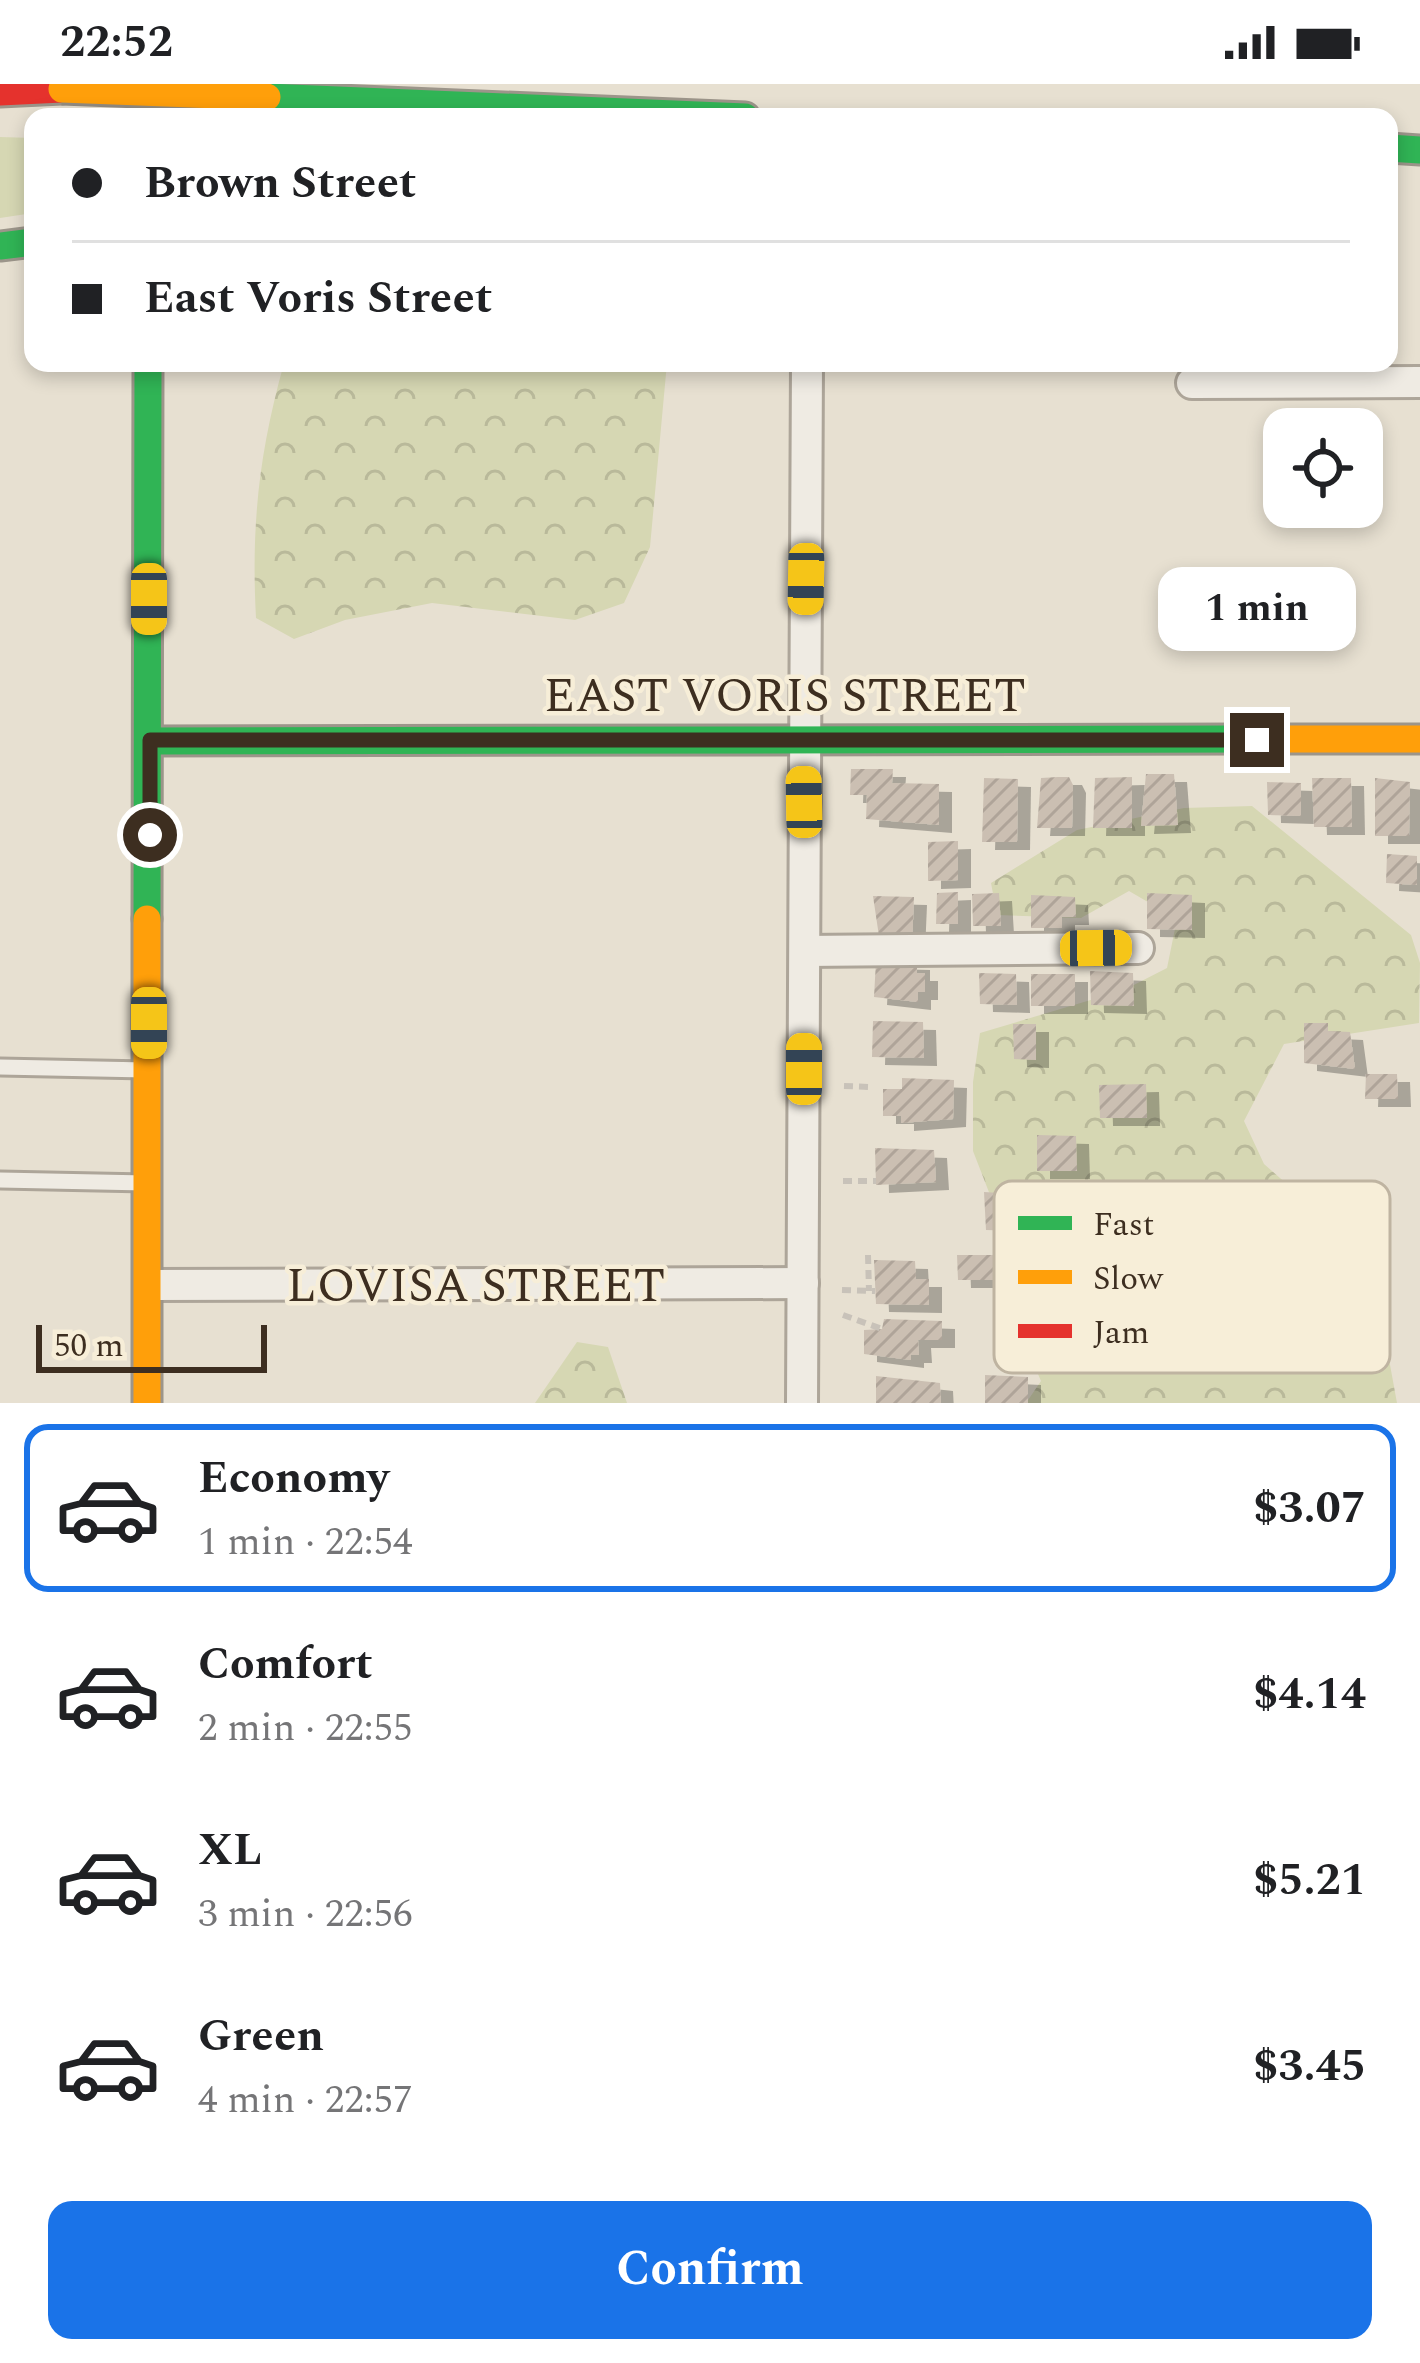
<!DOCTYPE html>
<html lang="en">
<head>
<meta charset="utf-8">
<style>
  body { margin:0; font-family:Spectral,serif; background:#f6f6f6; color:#202124; height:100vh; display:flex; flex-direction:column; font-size:45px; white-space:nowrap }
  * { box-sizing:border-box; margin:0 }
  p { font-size:39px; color:#757577 }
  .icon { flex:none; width:66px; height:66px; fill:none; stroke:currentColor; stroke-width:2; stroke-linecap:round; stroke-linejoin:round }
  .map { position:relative; height:1319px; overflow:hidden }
  .sheet { display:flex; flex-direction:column; background:#fff; flex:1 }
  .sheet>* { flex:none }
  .hud { position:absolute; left:24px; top:24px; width:1374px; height:264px; border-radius:24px; box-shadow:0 6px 18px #0003; display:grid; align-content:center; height:264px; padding:0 48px; background:#fff }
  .controls { position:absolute; left:1263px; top:324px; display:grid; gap:24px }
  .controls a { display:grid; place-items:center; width:120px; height:120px; border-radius:24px; background:#fff; box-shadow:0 6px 18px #0003; font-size:60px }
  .scale { position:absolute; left:36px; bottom:30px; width:231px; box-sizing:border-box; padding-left:12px; border:6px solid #3d2e20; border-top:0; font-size:33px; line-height:42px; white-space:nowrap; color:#3d2e20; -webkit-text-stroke:9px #f7eed8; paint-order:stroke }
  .end { position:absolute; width:54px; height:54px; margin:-27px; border:15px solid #3d2e20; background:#fff; box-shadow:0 0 0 6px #fff }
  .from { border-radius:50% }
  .bubble { position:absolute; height:84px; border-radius:24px; background:#fff; box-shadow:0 6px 18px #0003; font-size:39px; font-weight:700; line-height:84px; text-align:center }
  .car { position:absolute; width:36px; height:72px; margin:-36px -18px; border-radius:15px; box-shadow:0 0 9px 3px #0007; background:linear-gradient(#f5c518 24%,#345 0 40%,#f5c518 0 76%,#345 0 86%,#f5c518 0) }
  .hud b { display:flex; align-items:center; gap:42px; height:114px; font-size:45px }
  .hud b+b { border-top:3px solid #e0e0e0 }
  .hud i { width:30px; height:30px; background:#202124 }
  ul { padding:21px 0 0; list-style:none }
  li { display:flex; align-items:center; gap:36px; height:168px; margin:0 24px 18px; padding:0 24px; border:6px solid transparent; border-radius:24px }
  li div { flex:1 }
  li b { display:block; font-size:45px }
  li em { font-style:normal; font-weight:700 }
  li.active { border-color:#1a73e8 }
  li>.icon { width:108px; height:108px; stroke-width:1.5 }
  .primary-button { display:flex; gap:24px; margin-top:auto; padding:24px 48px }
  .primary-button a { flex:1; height:138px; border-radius:24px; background:#1a73e8; color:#fff; font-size:48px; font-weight:700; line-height:138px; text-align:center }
  .status { display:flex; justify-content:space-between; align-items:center; height:84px; padding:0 60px; background:#fff; direction:ltr }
  .status svg { height:33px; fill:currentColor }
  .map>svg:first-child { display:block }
</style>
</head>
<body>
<div class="status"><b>22:52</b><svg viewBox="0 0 49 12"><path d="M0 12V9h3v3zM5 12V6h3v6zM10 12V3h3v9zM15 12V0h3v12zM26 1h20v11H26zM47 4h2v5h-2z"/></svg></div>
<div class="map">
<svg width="1420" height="1319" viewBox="0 0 1420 1319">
  <defs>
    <pattern id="forest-crowns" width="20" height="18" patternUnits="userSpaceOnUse" patternTransform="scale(3)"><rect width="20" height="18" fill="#d6d7b3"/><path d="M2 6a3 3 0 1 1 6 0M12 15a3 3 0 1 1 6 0" fill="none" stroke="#b9b99a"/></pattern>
    <pattern id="building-hatch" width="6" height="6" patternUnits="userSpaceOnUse" patternTransform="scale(3)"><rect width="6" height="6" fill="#cbbfb2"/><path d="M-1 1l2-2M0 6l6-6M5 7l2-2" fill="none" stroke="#afa499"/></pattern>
    <filter id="shadow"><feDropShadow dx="13" dy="8" stdDeviation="0" flood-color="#0004"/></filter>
  </defs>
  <rect width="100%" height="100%" fill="#e7e0d1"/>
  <polygon fill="#d6d7b3" points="0,53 33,54 33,129 0,134"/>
  <g fill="url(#forest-crowns)">
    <path d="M284,279H667L650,463L624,519L575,536L432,519L345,536L294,555L256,534C251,441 259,369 284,279Z"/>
    <polygon points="1252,722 1411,851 1420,879 1419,939 1284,960 1244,1037 1264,1080 1354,1159 1380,1226 1397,1319 1026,1319 1041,1297 1002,1207 992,1116 973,1067 973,998 980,949 1124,906 1167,884 1177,835 1129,807 1081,834 997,831 991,799 1077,746 1184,724"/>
    <polygon points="577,1258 608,1263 627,1319 535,1319"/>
  </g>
  <g fill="url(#building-hatch)" filter="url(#shadow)">
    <polygon points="851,685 893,685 892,699 939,700 939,741 866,735 867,711 850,711"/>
    <polygon points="1146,690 1174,690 1178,741 1141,742"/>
    <polygon points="1058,693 1069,693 1073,701 1072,744 1037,744 1041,694"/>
    <polygon points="1132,693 1132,744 1093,744 1095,694"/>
    <polygon points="984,694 1018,695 1017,758 982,758"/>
    <polygon points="1312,694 1351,694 1352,743 1314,743"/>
    <polygon points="1375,694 1410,698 1409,752 1375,752"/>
    <polygon points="1267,698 1301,699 1301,732 1268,731"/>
    <polygon points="958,757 958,796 928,797 928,758"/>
    <polygon points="1387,770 1417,772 1417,801 1386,799"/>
    <polygon points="958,808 958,840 936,840 937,809"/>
    <polygon points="999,809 1001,842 973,842 972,810"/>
    <polygon points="1147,809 1192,811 1192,846 1147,845"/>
    <polygon points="1031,811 1075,813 1076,833 1062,833 1062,844 1031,844"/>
    <polygon points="873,812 914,813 912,860 880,859"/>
    <polygon points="876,877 917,878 917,889 925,889 925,908 918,908 918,918 874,913"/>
    <polygon points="1090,887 1133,889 1134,922 1091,921"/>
    <polygon points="979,889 1016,890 1017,921 980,920"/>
    <rect x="1031" y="890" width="44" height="32"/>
    <polygon points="873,937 923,938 924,974 872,973"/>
    <polygon points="1304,939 1328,939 1328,947 1350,948 1355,985 1304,979"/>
    <polygon points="1013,940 1036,940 1036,976 1014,975"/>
    <polygon points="1366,990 1397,990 1398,1015 1365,1015"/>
    <polygon points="902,994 954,996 953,1035 901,1039 901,1032 883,1032 883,1005 902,1005"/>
    <polygon points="1146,1000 1147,1034 1100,1034 1099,1001"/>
    <polygon points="1037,1051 1076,1052 1077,1087 1037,1087"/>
    <polygon points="875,1064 934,1066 936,1098 876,1101"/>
    <polygon points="984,1108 1017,1110 1017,1147 986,1146"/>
    <polygon points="957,1171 995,1171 996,1196 958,1196"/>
    <polygon points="874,1176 915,1177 916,1195 929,1195 929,1221 876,1220"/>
    <polygon points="884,1235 942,1237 942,1256 918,1256 919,1271 911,1271 911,1276 864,1270 864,1246 882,1245"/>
    <polygon points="985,1291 1028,1293 1028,1319 985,1319"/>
    <polygon points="876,1292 940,1299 941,1319 876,1319"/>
  </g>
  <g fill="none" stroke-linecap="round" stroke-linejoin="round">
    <g stroke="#ada599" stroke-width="21">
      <g id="lane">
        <polyline points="0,983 146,986"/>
        <polyline points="0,1096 146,1099"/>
      </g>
    </g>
    <g stroke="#ada599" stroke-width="36">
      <g id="street">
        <polyline points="1192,299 1420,298"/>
        <polyline points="805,867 1138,864"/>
        <polyline points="149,1201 803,1199"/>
        <polyline points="802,1319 807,279"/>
      </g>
    </g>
    <g stroke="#9c958a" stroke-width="33">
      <g id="fast">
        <polyline points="267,13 745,33"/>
        <polyline points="1389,64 1420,66"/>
        <polyline points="0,162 33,158"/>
        <polyline points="150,657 1245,655"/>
        <polyline points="147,835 148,279"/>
      </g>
    </g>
    <g stroke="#9c958a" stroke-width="33">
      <g id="slow">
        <polyline points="1245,655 1420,655"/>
        <polyline points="147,1319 147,835"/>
      </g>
    </g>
    <g stroke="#9c958a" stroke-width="33">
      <polyline id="jam" points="0,8 62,5"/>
    </g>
    <g stroke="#c8c2b9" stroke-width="6" stroke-dasharray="9 6" stroke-linecap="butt">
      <polyline points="844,1002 870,1003"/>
      <polyline points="843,1097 876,1097"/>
      <polyline points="868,1171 869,1207"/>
      <polyline points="842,1206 875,1207"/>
      <polyline points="843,1231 882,1245"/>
    </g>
    <use href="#lane" stroke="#efebe3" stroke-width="15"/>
    <use href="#street" stroke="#efebe3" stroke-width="30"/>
    <use href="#fast" stroke="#30b455" stroke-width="27"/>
    <use href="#slow" stroke="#ff9f0a" stroke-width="27"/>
    <use href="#jam" stroke="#e5322d" stroke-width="27"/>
    <g stroke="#928b80" stroke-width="33" stroke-linecap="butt">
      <polyline id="slow-bridge" points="62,5 267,13"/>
    </g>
    <use href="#slow-bridge" stroke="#ff9f0a" stroke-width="27"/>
  </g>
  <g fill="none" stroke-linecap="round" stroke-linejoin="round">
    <polyline stroke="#3d2e20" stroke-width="15" points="150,751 150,656 1257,656"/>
  </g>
  <g text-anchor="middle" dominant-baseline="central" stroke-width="9" stroke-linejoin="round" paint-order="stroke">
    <g font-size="48" fill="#3d2e20" stroke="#f7eed8">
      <text x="785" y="612">EAST VORIS STREET</text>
      <text x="476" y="1202">LOVISA STREET</text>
    </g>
  </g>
  <rect x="994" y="1097" width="396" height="192" rx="18" fill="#f7eed8" stroke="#bfb4a1" stroke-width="3"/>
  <rect x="1018" y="1132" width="54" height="14" fill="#30b455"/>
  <rect x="1018" y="1186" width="54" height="14" fill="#ff9f0a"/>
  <rect x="1018" y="1240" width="54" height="14" fill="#e5322d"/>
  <g font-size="33" fill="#3d2e20">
    <text x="1093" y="1151">Fast</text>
    <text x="1093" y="1205">Slow</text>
    <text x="1093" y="1259">Jam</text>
  </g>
</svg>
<div class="controls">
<a><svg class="icon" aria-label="locate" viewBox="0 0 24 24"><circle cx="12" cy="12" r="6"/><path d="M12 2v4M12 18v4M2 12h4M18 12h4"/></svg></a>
</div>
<div class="scale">50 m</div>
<i class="end from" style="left:150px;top:751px"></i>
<i class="end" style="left:1257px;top:656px"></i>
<div class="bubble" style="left:1158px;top:483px;width:198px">1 min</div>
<i class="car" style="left:806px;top:495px;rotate:181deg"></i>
<i class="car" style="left:149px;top:515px;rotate:180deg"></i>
<i class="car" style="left:804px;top:718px;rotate:359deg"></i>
<i class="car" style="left:1096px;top:864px;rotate:89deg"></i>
<i class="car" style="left:149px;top:939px;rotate:180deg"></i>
<i class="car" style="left:804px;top:985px;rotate:0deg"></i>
<div class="hud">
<b><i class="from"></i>Brown Street</b>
<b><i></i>East Voris Street</b>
</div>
</div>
<section class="sheet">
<ul>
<li class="active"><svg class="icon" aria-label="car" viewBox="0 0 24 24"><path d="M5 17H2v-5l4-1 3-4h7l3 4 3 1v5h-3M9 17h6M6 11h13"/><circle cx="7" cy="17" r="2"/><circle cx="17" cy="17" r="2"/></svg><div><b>Economy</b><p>1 min · 22:54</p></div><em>$3.07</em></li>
<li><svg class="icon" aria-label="car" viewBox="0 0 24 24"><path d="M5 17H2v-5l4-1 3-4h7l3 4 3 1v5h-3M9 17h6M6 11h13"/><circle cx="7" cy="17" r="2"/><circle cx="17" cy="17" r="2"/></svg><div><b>Comfort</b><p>2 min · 22:55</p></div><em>$4.14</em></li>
<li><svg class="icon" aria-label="car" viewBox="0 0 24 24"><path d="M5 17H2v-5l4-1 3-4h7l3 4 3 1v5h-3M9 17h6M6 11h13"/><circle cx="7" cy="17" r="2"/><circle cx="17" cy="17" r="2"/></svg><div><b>XL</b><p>3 min · 22:56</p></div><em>$5.21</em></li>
<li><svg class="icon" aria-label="car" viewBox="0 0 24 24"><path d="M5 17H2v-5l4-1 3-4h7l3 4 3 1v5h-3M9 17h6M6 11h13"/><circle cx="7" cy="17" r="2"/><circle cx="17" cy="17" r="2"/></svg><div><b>Green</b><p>4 min · 22:57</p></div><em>$3.45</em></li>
</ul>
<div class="primary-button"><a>Confirm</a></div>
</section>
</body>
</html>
